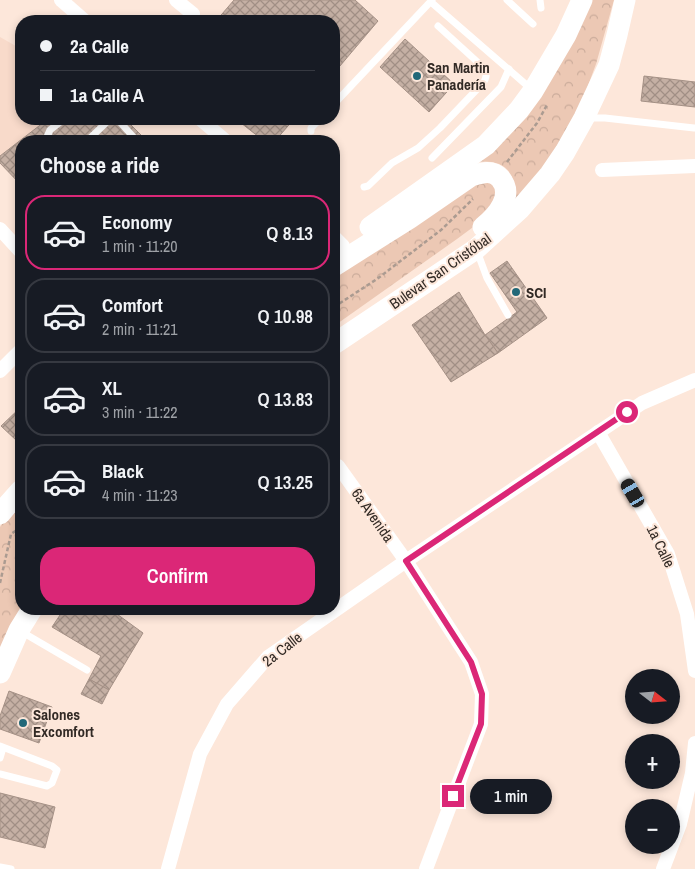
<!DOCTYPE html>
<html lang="en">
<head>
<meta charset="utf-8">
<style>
  body { margin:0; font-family:"Archivo Narrow",sans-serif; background:#20242c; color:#f1f3f6; height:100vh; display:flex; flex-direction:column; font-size:19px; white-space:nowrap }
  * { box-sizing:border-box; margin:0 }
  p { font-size:16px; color:#9ea1a6 }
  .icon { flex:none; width:28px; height:28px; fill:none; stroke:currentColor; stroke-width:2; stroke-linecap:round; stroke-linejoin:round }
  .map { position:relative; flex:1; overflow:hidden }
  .sheet { position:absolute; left:15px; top:135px; width:325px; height:480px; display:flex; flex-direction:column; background:#171b24; border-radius:20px; box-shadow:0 2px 8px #0003 }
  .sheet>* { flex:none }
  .hud { position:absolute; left:15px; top:15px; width:325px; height:110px; border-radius:20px; box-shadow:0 2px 8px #0003; display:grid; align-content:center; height:110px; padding:0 25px; background:#171b24 }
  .needle { width:32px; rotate:107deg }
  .buttons { position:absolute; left:625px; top:669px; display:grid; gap:10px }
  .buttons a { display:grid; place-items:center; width:55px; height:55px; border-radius:50%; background:#171b24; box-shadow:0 2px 8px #0003; font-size:25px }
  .end { position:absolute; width:22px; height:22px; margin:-11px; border:6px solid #db2777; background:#fff; box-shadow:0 0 0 2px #fff }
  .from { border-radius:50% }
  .bubble { position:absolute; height:35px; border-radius:18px; background:#171b24; box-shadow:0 2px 8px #0003; font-size:16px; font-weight:600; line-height:35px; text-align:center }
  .car { position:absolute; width:15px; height:30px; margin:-15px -8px; border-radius:6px; box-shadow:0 0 4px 1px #0007; background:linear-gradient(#222 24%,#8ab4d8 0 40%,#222 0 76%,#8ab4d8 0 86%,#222 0) }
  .hud b { display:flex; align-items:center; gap:18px; height:48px; font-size:19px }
  .hud b+b { border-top:1px solid #363941 }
  .hud i { width:12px; height:12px; background:#f1f3f6 }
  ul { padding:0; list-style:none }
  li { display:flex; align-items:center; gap:15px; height:75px; margin:0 10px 8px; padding:0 15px; border:2px solid #363941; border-radius:20px }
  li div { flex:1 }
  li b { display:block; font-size:19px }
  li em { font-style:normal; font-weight:600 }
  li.active { border-color:#db2777 }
  li>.icon { width:45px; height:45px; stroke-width:1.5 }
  h2 { padding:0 25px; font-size:22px; line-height:60px }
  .primary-button { display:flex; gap:10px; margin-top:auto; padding:10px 25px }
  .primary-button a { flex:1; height:58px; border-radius:20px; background:#db2777; color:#fff; font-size:20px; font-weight:600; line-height:58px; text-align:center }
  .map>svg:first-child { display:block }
</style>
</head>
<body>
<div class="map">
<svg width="695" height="869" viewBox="0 0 695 869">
  <defs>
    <pattern id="park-crowns" width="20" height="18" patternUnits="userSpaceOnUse" patternTransform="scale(1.25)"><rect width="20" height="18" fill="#ecc8b4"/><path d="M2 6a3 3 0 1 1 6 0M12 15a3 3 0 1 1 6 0" fill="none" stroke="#cbac9b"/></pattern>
    <pattern id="building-cross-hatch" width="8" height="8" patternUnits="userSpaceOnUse" patternTransform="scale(1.25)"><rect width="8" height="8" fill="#c5b0a4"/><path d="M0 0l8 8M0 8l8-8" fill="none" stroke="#a18f85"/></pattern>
  </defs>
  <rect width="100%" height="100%" fill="#fde7da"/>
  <polygon fill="#f8daca" points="0,37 21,49 21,119 48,119 0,156"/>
  <g fill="url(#park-crowns)">
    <path d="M588,0H614L596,64L576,118L553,157L512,207C512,200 514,193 514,187C512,164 495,160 475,162Z"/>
    <polygon points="482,178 497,188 498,199 480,222 457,239 334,326 334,273"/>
    <polygon points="21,499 21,609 0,655 0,527 10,511"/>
  </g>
  <g fill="url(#building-cross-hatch)" stroke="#a59186">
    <polygon points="234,0 355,0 378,21 334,73 334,21 216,21"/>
    <polygon points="405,39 454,84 429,112 380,67"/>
    <polygon points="644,76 695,82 695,107 641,101"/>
    <polygon points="48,119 125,119 147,141 21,141 21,185 0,163 0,156"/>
    <polygon points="236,119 294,119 275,141 264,141"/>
    <polygon points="507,261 547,318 498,353 485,335 517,312 490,273"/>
    <polygon points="459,292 485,335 498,353 451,382 412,325"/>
    <polygon points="21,407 21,436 17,441 1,426"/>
    <polygon points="64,609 110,609 143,633 109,690 89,679 101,656 52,627"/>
    <polygon points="89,679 109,690 102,704 81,694"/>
    <polygon points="9,691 52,707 39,743 0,729 0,716"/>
    <polygon points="0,793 55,807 45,848 0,837"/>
  </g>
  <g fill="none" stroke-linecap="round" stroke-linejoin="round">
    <g stroke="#ab9b91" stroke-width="2.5" stroke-dasharray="4 2.5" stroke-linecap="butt">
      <polyline points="507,162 537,123 547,105"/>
      <polyline points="334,307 377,279 441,230 473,199"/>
      <polyline points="0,583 11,534 21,527"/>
    </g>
    <g stroke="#fff" stroke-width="7">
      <polyline points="507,0 533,24"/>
      <polyline points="540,0 541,8"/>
      <polyline points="431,2 530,88"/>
      <polyline points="334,104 432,0"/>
      <polyline points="587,118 605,118 694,128"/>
      <polyline points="115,119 119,121 137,141"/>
      <polyline points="311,131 311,128 320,119"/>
      <polyline points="49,141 47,137 50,130 64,119"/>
      <polyline points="87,141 109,120 114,119"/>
      <polyline points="432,158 501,87 509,69"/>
      <path d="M364,187L368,186L392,163L418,148L440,128L483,83C487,77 487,74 484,68L438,26"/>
      <polyline points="477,251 487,278 508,315"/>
      <polyline points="22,632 87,670"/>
      <polyline points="0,746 52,766 57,770 52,783 47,786 0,774"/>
      <polyline points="0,758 3,748"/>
      <polyline points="0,867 11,869"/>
    </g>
    <g stroke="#fff" stroke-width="14">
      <polyline points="61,0 85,21"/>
      <polyline points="176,0 193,14"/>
      <polyline points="200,119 226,141"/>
      <polyline points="602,170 695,166"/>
      <polyline points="0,229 21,252"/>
      <polyline points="334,237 343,246"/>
      <polyline points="0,371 21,350"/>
      <polyline points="598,432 668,554 687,614 695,671"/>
      <polyline points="338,466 406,561 471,662 482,694 481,724 426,869"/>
      <polyline points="168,869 200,754 227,704 268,657 406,561 642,403 695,380"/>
      <polyline points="663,869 680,824 692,773 695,743"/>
    </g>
    <g stroke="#fff" stroke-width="21">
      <polyline points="370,227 486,145 519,110 533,91 566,35 582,0"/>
      <path d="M334,266L410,218L471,176C481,173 492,169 500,178C515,195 497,216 483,227"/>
      <polyline points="334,344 476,249 520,209 550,174 565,152 584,118 609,65 617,35 625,0"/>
      <polyline points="0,514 5,508 21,490"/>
      <polyline points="0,673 19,630 32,609"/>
    </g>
  </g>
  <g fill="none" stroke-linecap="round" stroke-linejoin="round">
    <polyline stroke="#db2777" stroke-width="6" points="453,796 481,724 482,694 471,662 406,561 627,412"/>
  </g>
  <g fill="#226878" stroke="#fde7da" stroke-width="2">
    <circle cx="417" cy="76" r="5"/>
    <circle cx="516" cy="292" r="5"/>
    <circle cx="23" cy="723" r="5"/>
  </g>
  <g text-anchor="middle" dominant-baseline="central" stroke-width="4" stroke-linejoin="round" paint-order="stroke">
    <g font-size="15" font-weight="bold" fill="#322a25" stroke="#fde7da" text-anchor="start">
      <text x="427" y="67">San Martin<tspan x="427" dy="17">Panadería</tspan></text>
      <text x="526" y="292">SCI</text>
      <text x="33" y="714">Salones<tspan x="33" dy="17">Excomfort</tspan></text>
    </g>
    <g font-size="15" fill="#322a25" stroke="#fde7da">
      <text transform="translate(440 271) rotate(-35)">Bulevar San Cristóbal</text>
      <text transform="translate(373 515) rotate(55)">6a Avenida</text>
      <text transform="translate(661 546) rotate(64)">1a Calle</text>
      <text transform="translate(282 649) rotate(-38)">2a Calle</text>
    </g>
  </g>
</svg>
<div class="buttons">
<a><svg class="needle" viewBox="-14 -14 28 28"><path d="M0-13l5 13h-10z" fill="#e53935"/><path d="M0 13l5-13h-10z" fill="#9ea1a6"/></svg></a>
<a>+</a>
<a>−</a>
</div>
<i class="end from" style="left:627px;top:412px"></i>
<i class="end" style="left:453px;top:796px"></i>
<div class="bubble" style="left:470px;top:779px;width:82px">1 min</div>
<i class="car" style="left:633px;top:493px;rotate:330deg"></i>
<div class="hud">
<b><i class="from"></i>2a Calle</b>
<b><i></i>1a Calle A</b>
</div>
<section class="sheet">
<h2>Choose a ride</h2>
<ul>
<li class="active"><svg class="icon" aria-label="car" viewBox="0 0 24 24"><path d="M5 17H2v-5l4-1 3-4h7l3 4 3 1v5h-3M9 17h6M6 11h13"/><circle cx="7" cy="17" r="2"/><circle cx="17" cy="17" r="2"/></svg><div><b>Economy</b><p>1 min · 11:20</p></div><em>Q 8.13</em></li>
<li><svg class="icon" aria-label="car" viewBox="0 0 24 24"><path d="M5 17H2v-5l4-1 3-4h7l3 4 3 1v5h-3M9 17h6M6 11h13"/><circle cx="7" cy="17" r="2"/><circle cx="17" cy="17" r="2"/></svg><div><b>Comfort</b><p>2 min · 11:21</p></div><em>Q 10.98</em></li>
<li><svg class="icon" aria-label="car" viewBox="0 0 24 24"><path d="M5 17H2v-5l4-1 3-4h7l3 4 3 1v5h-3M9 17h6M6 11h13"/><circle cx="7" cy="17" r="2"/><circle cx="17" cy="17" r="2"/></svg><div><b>XL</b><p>3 min · 11:22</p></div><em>Q 13.83</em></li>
<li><svg class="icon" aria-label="car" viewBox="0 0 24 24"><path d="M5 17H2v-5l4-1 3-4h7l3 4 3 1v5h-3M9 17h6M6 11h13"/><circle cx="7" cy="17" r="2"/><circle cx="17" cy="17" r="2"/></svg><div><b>Black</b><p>4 min · 11:23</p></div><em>Q 13.25</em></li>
</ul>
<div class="primary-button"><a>Confirm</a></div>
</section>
</div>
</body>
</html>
